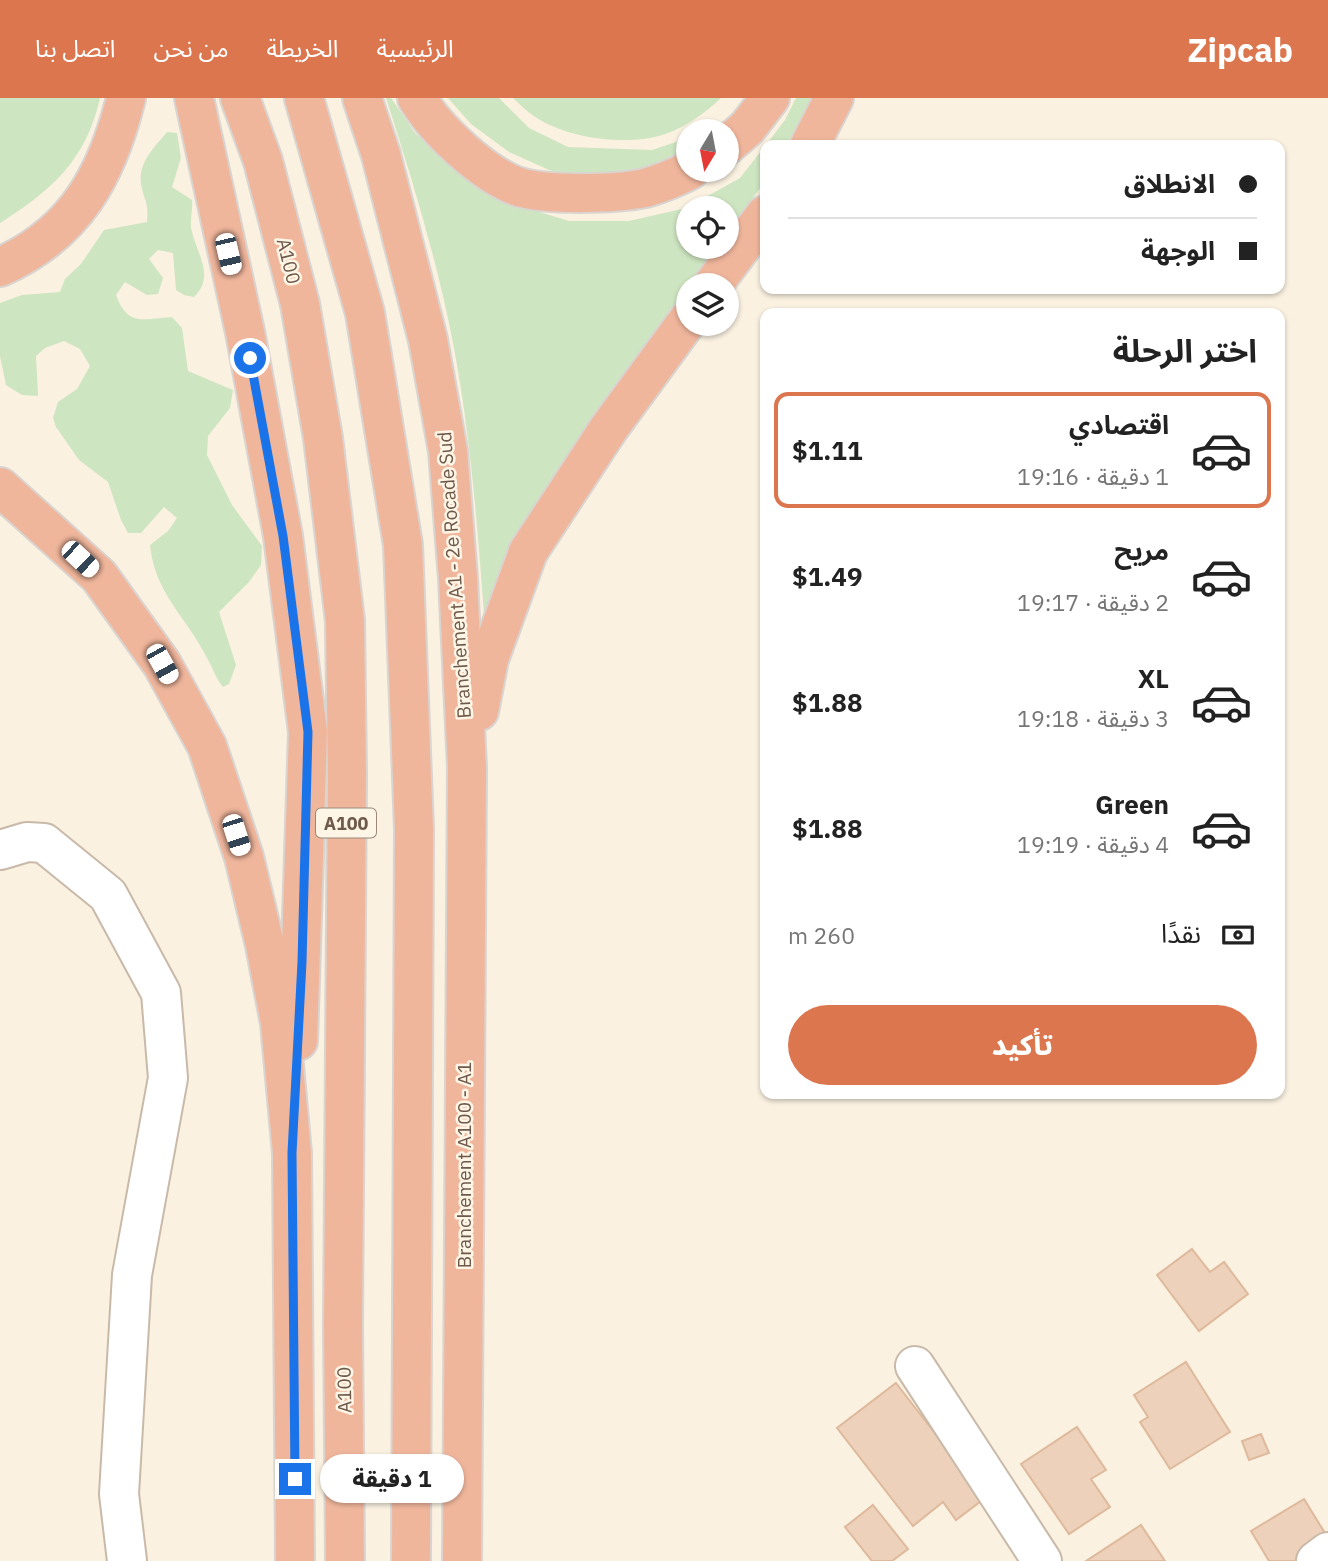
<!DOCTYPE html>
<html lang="ar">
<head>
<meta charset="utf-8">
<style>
  body { margin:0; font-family:"IBM Plex Sans","Noto Sans Arabic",sans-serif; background:#f2f2f2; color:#222; direction:rtl; height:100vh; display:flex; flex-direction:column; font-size:26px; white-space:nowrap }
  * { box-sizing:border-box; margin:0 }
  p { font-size:23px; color:#767676 }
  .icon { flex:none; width:38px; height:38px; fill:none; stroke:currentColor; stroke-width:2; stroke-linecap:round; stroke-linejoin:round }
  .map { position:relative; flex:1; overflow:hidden; direction:ltr }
  .sheet { position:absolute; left:760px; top:210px; width:525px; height:791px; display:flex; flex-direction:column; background:#fff; border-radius:14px; box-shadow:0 2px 5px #0004; direction:rtl }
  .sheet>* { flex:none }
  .banner { position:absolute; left:760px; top:42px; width:525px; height:154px; border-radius:14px; box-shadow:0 2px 5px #0004; direction:rtl; display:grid; align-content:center; height:154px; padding:0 28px; background:#fff }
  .needle { width:46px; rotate:190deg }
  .controls { position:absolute; left:676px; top:21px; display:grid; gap:14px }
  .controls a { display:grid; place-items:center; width:63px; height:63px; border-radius:50%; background:#fff; box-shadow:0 2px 5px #0004; font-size:35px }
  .end { position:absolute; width:32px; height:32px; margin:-16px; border:9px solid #1a73e8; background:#fff; box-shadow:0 0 0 4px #fff }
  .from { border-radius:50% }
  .bubble { position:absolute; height:49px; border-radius:24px; background:#fff; box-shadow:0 2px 5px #0004; font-size:23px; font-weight:800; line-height:49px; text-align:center; direction:rtl }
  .car { position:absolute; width:21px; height:42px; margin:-21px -10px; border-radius:9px; box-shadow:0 0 5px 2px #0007; background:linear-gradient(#fff 24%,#345 0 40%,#fff 0 76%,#345 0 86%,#fff 0) }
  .banner b { display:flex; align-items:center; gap:24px; height:66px; font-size:26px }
  .banner b+b { border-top:2px solid #e0e0e0 }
  .banner i { width:18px; height:18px; background:#222 }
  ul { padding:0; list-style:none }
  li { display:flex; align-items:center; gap:21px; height:116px; margin:0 14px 10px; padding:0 14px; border:4px solid transparent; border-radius:14px }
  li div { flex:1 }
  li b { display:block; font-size:26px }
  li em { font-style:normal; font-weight:800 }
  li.on { border-color:#db764e }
  li>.icon { width:63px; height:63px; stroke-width:1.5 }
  h2 { padding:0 28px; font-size:32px; line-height:84px }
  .pay { display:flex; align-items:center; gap:18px; height:77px; padding:0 28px; font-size:26px }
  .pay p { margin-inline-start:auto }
  .cta { display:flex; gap:14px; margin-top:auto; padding:14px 28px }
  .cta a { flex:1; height:80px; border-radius:42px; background:#db764e; color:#fff; font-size:28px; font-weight:800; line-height:80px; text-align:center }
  header { display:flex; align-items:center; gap:42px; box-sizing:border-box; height:98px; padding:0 35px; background:#db764e; color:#fff }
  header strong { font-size:33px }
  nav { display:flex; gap:38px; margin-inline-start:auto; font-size:24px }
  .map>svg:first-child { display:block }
</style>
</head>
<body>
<header>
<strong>Zipcab</strong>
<nav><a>الرئيسية</a><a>الخريطة</a><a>من نحن</a><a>اتصل بنا</a></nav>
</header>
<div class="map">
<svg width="1328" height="1463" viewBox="0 0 1328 1463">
  <rect width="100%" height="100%" fill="#faf1e1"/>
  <g fill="#cee5c1">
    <path d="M0,0H100C86,62 52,92 0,125Z"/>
    <path d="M386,0H391L415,35L458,72L513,106L569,123H629L686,110L740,80L765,48V83L726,138V110H688V149H719L596,313L545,396L485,530C478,435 471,339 453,245C437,162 412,81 386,0Z"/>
    <polygon points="448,0 499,0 529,30 568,49 652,52 688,40 688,60 647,76 558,76 509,54 471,26"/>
    <path d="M513,0H721C702,18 676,36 650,40C614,46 564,39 534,18C526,13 520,6 513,0Z"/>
    <polygon points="796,0 813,0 786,47 766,47 785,22"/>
    <path d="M167,34L177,35L181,60L172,89L192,102C193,111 190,122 191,130C196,155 216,178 194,199L184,197L176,192L173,155L158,152L149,161L163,180L158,196L147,197L125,184L116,197C128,229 143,221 172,219L182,230L188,273L233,292L230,310L208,338L207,357L232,407L262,448L261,467L249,484L219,514L236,567L229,586L223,589C215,579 213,570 207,560C186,518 155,496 150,447L168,433L177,420L164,409L141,435H128L121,422L108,384L79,362L56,329L53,320L58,304L77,291L90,268L80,251L64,243L45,250L36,258L38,298L22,297L6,287L0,258V205L22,197L60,194L65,181L81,166L104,132L147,124C149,104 144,103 141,86C138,64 154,50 167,34Z"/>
  </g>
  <g fill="#edd1ba" stroke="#deb99c" stroke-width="2">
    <polygon points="1192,1151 1210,1174 1224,1164 1248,1196 1199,1233 1157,1177"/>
    <polygon points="1186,1264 1230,1334 1170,1371 1140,1324 1148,1319 1134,1297"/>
    <polygon points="896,1285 985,1400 956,1422 943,1404 913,1428 837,1330"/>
    <polygon points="1077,1329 1106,1372 1091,1381 1110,1409 1069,1436 1021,1366"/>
    <polygon points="1261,1336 1269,1355 1249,1362 1242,1343"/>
    <polygon points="1304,1401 1328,1440 1304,1463 1269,1463 1251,1433"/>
    <polygon points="873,1407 908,1451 892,1463 872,1463 845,1429"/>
    <polygon points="1141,1427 1165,1463 1086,1463"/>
  </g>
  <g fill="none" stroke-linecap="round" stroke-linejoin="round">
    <g stroke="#c9b9a9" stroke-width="42">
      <g id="minor">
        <polyline points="0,752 27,744 44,745 108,797 161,895 168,980 132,1177 119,1396 127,1463"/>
        <polyline points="915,1268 1042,1463"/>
        <polyline points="1316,1463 1328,1454"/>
      </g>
    </g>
    <g stroke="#d9d4d0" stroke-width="42">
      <g id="highway">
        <polyline points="194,0 245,234 283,438 308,634 298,943"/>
        <polyline points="240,0 263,63 300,206 323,340 345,523 347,677 343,1226 345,1463"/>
        <polyline points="304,0 365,215 403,447 414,731 411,1463"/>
        <polyline points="362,0 381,57 428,242 448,353 458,480 467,670 462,1463"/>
        <path d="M417,0C435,31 482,75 516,88C544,98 616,96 645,90C659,86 677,79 690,72"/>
        <polyline points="810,47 834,0"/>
        <polyline points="726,48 747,30 770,0"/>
        <path d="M0,169C76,135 107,77 126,0"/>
        <polyline points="713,187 765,117"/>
        <polyline points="0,389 99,478 162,566 207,648 244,759 265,847 280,925 292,1055 295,1463"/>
        <polyline points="479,613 489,561 528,454 609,330 688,222"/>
      </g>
    </g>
    <use href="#minor" stroke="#fff" stroke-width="38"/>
    <use href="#highway" stroke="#f0b69c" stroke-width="38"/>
  </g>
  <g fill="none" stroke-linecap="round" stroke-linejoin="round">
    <polyline stroke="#1a73e8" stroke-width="9" points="250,260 283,438 308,634 302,864 292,1055 295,1381"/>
  </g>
  <g text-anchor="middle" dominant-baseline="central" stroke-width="5" stroke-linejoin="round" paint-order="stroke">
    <rect fill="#fdf5e6" stroke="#998879" stroke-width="2" x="316" y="710.5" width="60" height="29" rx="5"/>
    <g font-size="18" font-weight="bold" fill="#6e594a">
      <text x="346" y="725">A100</text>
    </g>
    <g font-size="19" fill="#6e594a" stroke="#fdf5e6">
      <text transform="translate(289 163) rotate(76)">A100</text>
      <text transform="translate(454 477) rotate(-94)">Branchement A1 - 2e Rocade Sud</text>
      <text transform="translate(464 1067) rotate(-90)">Branchement A100 - A1</text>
      <text transform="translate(344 1292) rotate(-91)">A100</text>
    </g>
  </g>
</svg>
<div class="controls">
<a><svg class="needle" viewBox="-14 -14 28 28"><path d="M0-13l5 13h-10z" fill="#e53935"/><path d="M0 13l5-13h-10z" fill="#767676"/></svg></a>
<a><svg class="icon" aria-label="locate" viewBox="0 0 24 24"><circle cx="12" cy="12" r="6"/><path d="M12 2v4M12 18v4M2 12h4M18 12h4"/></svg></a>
<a><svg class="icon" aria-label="layers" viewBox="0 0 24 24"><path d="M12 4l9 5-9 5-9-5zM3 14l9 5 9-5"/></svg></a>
</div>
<i class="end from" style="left:250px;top:260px"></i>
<i class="end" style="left:295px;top:1381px"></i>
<div class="bubble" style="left:320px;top:1356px;width:144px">1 دقيقة</div>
<i class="car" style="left:228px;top:156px;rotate:167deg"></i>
<i class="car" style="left:80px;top:461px;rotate:133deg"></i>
<i class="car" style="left:162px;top:566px;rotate:151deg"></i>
<i class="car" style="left:236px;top:737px;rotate:162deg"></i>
<div class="banner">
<b><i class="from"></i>الانطلاق</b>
<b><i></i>الوجهة</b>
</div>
<section class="sheet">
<h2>اختر الرحلة</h2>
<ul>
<li class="on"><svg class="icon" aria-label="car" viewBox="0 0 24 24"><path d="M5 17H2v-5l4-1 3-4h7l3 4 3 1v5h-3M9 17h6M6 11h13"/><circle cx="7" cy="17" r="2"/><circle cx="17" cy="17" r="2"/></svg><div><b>اقتصادي</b><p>1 دقيقة · 19:16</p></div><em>$1.11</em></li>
<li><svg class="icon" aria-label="car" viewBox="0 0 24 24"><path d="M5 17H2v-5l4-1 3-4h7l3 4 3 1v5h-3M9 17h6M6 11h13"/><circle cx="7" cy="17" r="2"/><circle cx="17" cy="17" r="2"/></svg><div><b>مريح</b><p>2 دقيقة · 19:17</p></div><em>$1.49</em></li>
<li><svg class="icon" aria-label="car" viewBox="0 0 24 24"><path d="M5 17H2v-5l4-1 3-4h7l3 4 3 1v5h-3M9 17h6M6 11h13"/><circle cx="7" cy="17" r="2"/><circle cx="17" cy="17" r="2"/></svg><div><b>XL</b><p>3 دقيقة · 19:18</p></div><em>$1.88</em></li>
<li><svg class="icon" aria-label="car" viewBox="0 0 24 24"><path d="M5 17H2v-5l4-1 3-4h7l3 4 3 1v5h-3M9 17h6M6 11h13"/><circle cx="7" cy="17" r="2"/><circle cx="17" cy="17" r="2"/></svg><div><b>Green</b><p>4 دقيقة · 19:19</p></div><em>$1.88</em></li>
</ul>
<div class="pay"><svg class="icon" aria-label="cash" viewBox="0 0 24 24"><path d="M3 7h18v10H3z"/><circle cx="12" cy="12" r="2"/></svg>نقدًا<p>260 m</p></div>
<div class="cta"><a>تأكيد</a></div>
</section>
</div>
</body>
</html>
